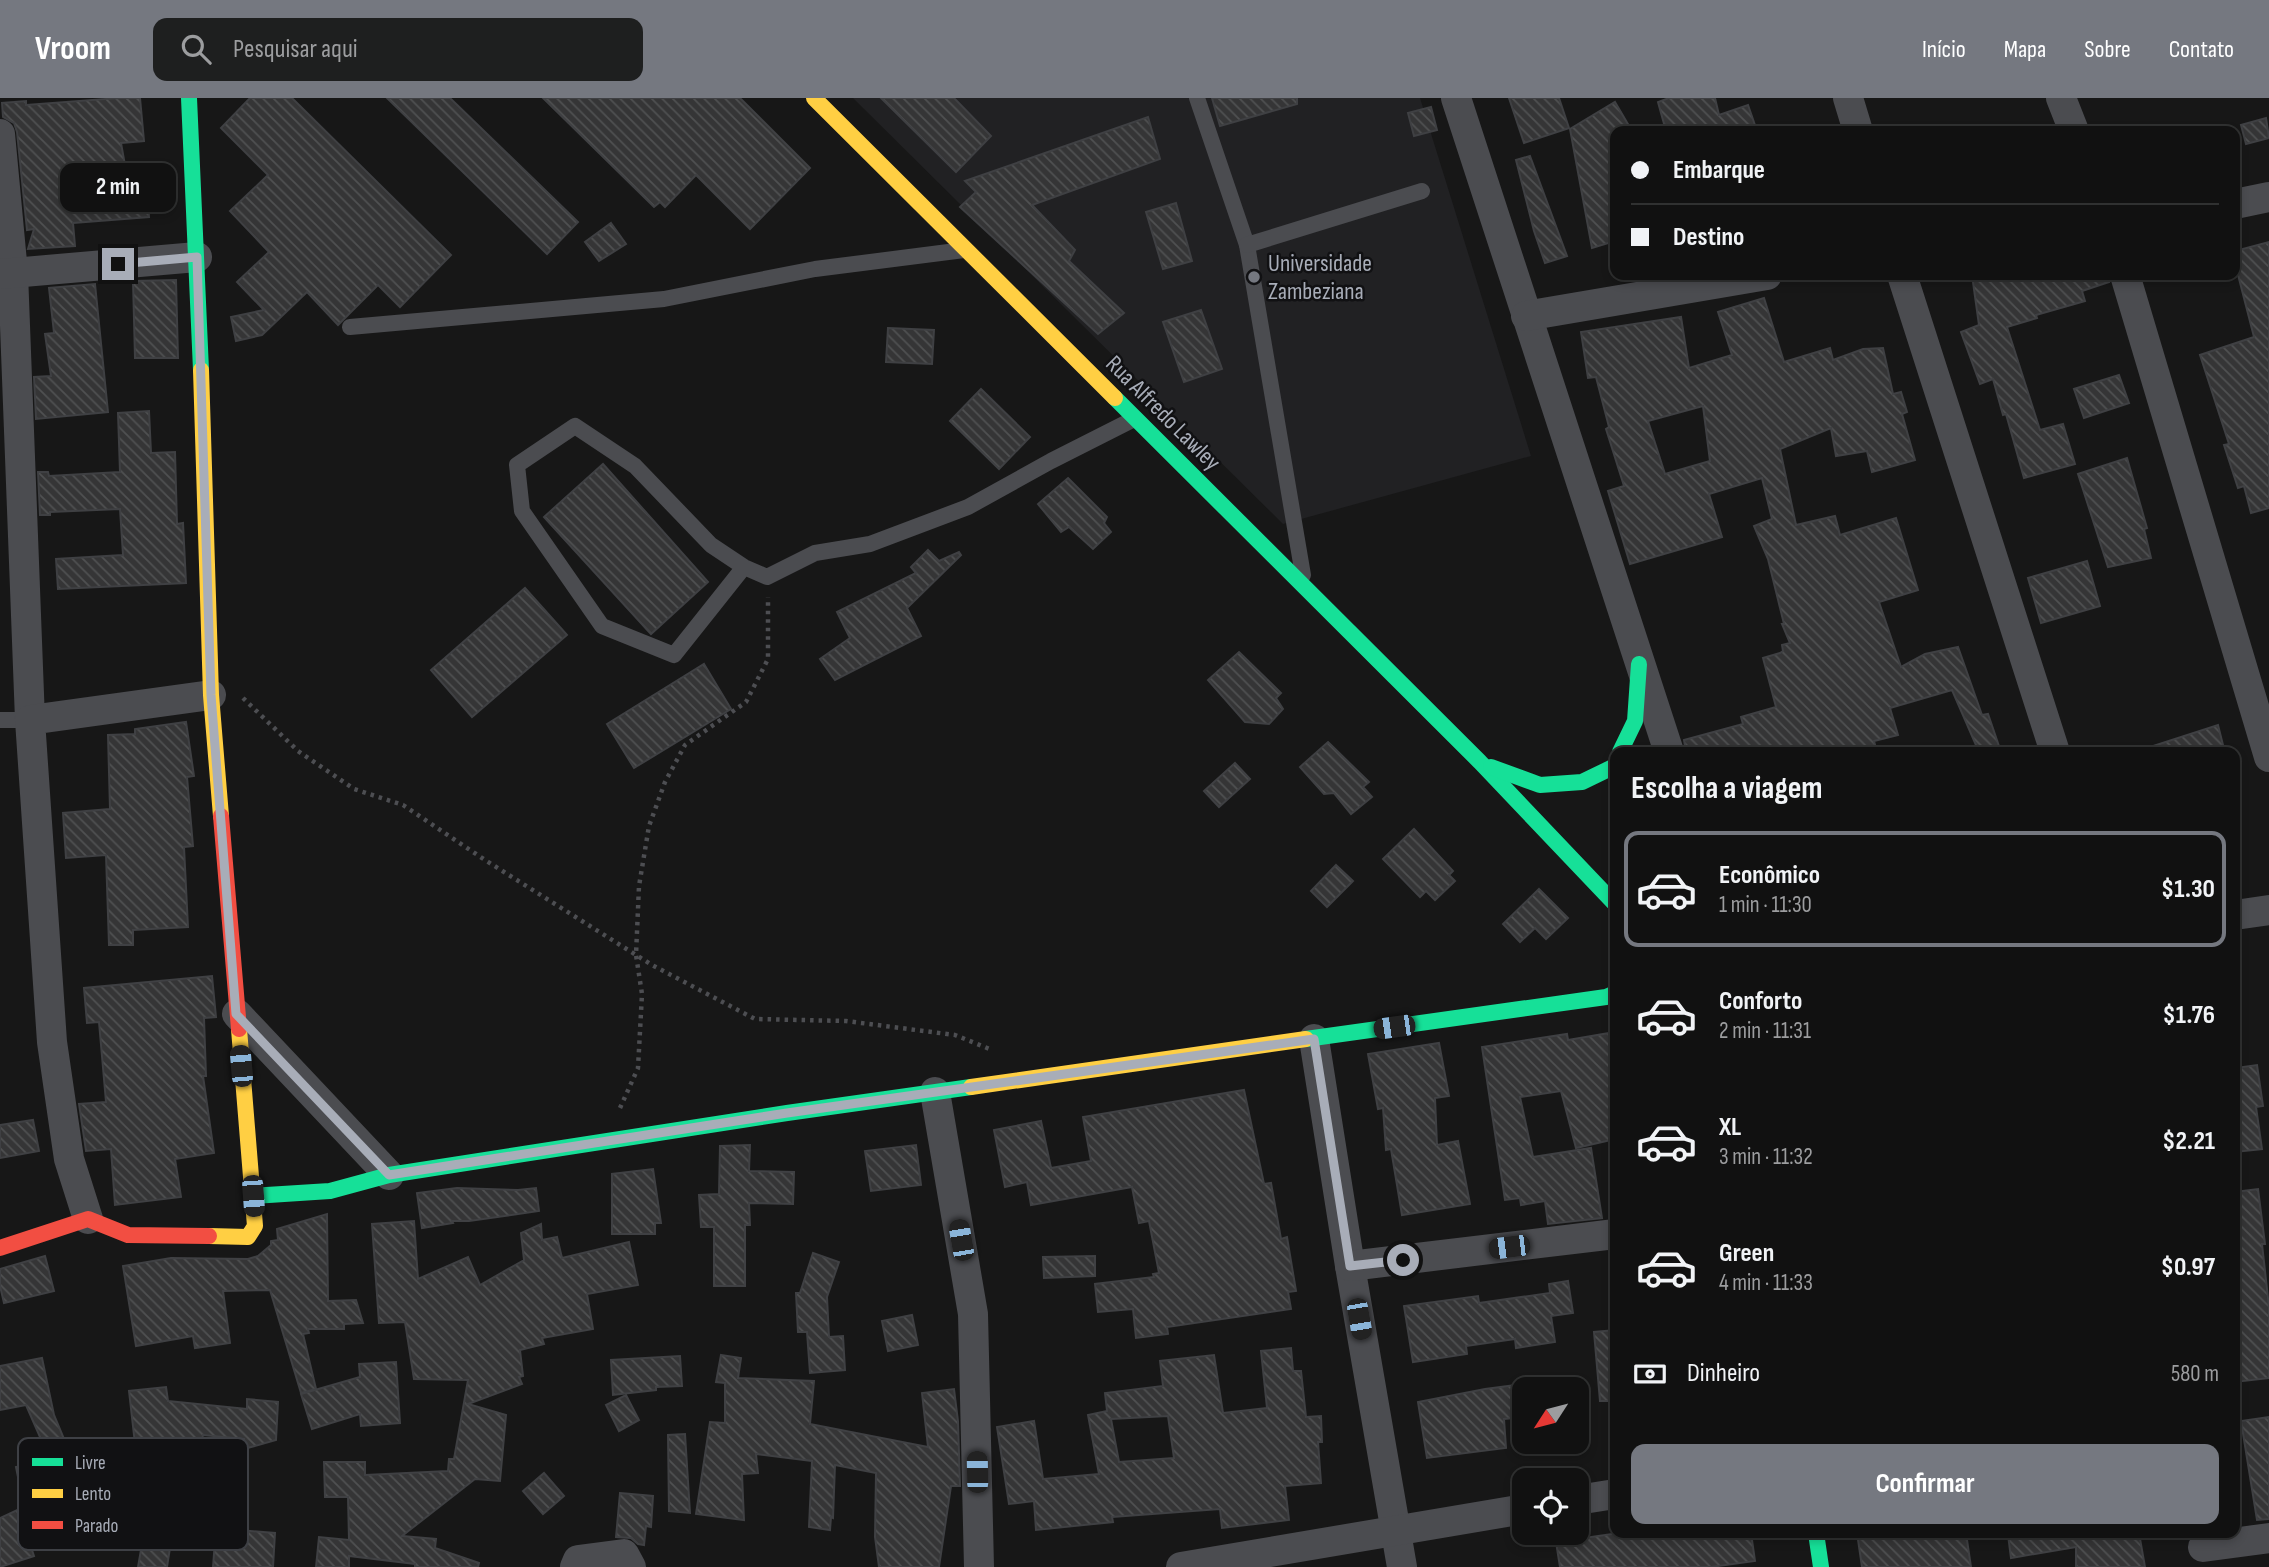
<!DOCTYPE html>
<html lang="pt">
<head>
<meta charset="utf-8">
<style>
  body { margin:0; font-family:"Sofia Sans Condensed",sans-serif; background:#1e1f1f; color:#f1f3f6; height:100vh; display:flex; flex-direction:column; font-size:26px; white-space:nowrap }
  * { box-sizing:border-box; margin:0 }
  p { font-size:23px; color:#9c9d9f }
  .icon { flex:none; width:38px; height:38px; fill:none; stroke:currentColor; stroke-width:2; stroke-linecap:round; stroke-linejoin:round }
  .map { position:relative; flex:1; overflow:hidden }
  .side { position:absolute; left:1610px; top:649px; width:630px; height:791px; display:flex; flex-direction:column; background:#111; border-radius:14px; box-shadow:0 4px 10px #0003,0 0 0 2px #303131 }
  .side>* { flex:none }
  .guide { position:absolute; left:1610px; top:28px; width:630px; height:154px; border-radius:14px; box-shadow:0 4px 10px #0003,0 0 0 2px #303131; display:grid; align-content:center; height:154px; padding:0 21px; background:#111 }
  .needle { width:46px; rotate:234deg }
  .tools { position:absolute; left:1512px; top:1279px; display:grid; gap:14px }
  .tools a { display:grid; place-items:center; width:77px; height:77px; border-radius:14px; background:#111; box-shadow:0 4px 10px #0003,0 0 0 2px #303131; font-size:35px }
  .end { position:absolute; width:32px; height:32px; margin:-16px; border:9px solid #a8adb8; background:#111; box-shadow:0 0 0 4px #111 }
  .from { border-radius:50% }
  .bubble { position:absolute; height:49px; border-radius:14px; background:#111; box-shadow:0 4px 10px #0003,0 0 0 2px #303131; font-size:23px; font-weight:700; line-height:49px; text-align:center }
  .car { position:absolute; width:21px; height:42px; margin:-21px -10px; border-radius:9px; box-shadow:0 0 5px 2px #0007; background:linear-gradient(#222 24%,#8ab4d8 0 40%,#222 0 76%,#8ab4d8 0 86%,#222 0) }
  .guide b { display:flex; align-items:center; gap:24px; height:66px; font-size:26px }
  .guide b+b { border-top:2px solid #303131 }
  .guide i { width:18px; height:18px; background:#f1f3f6 }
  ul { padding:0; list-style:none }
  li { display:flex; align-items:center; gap:21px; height:116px; margin:0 14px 10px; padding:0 7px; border:4px solid transparent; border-radius:14px }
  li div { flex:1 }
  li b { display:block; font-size:26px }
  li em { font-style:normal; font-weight:700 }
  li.selected { border-color:#757880 }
  li>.icon { width:63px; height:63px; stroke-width:1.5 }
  h2 { padding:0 21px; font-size:32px; line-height:84px }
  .pay { display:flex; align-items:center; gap:18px; height:77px; padding:0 21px; font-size:26px }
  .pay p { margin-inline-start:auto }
  .action { display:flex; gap:14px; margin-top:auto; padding:14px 21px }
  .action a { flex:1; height:80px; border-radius:14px; background:#757880; color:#fff; font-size:28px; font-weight:700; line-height:80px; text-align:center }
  header { display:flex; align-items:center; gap:42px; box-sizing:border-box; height:98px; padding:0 35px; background:#757880; color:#fff }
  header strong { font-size:33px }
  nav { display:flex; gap:38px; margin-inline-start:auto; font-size:24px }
  .search { width:490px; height:63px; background:#1e1f1f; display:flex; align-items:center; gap:18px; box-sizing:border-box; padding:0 24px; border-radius:14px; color:#9c9d9f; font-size:26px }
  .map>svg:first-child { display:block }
</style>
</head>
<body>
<header>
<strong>Vroom</strong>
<div class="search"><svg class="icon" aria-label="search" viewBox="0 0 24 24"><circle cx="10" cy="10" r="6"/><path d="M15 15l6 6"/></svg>Pesquisar aqui</div>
<nav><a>Início</a><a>Mapa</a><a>Sobre</a><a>Contato</a></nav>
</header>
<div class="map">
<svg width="2269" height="1469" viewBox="0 0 2269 1469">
  <defs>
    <pattern id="building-back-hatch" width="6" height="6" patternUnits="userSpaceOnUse" patternTransform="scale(1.75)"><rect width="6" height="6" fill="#353536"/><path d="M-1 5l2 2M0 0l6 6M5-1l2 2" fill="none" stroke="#4f5051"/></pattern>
  </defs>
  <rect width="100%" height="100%" fill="#171717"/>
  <polygon fill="#212123" points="853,0 1420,0 1531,358 1283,426"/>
  <g fill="url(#building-back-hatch)" stroke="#3f4043" stroke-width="2" fill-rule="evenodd">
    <polygon points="119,0 140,0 144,43 121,45 128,84 146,83 149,119 73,125 75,148 28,151 34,131 27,132 17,34 14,25 3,19 2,5 26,3 26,7"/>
    <polygon points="250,0 292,0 451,157 400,209 378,187 338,227 307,194 262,237 236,243 231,219 264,212 237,184 269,154 230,113 268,77 221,30"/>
    <polygon points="387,0 450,0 578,124 547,156"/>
    <polygon points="543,0 740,0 810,70 750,131 696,77 665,109 660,104 654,109"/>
    <polygon points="881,0 954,0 991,38 956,74"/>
    <polygon points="1212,0 1297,0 1297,6 1220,28"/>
    <polygon points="1509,0 1559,0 1569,30 1524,45"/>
    <polygon points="1669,0 1715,0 1719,17 1748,7 1757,33 1666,33 1658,4"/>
    <polygon points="1615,4 1632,33 1615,33 1615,143 1592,150 1570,31"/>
    <polygon points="1431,9 1437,32 1414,38 1408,15"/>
    <polygon points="1148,19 1160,61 1032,107 1075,152 1069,163 1124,215 1098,236 960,109 976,94 965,83"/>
    <polygon points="2266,20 2269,40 2246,46 2241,27"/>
    <polygon points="1530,58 1567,158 1545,165 1534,133 1516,62"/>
    <polygon points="1176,105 1192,163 1163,171 1146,114"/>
    <polygon points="611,125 626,146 599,163 585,144"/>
    <polygon points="2269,144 2269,410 2251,415 2244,388 2238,390 2224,347 2229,346 2200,257 2254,239 2235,165 2235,153"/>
    <polygon points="1972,177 2108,177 2109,184 2082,193 2085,203 2036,217 2037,220 2007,229 2040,332 2063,326 2075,366 2024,380 2006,316 2003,317 1993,281 1980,286 1961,234 1979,227"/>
    <polygon points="176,182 178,260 135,260 133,183"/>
    <polygon points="95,186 108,314 36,321 34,279 51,278 45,236 54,235 49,190"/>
    <path d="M1764,200L1784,264L1830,250L1833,262L1863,251L1883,250L1893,296L1901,294L1907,314L1902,316L1915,362L1872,374L1867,353L1836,358L1831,330L1780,351L1796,427L1835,418L1840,437L1896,420L1918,492L1879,504L1901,569L1925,556L1958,549L1982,617L1988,616L2001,654H1979L1952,592L1890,610L1898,637L1874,643L1877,654H1686L1684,642L1743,626L1741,619L1776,609L1763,560L1780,555L1783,553L1782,547L1790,545L1782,526H1784L1768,461L1754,428L1772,421L1762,380L1709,396L1722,439L1630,466L1608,393L1624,388L1606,331L1609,329L1596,279L1588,280L1581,234L1681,219L1689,270L1732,257L1718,214ZM1703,308L1710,363L1665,376L1648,323Z"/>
    <polygon points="1201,212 1222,271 1184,284 1163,224"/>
    <polygon points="888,230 934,232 932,266 886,264"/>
    <polygon points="2119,277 2129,305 2084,320 2074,291"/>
    <polygon points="981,291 1030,339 999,371 950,323"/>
    <polygon points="149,313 151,355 175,354 177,426 183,425 186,485 58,491 56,461 123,457 120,411 50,414 50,417 40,417 38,374 48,374 49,378 120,374 118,315"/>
    <polygon points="2127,360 2147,430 2144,431 2151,460 2108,469 2078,376"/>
    <polygon points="603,366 708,484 651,536 544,419"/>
    <polygon points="1068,380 1107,419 1104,425 1111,434 1093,451 1069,429 1061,434 1038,406"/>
    <polygon points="928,452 939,463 959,454 961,457 907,510 921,538 835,582 820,561 850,540 837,514 916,475 911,469"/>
    <polygon points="2087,463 2100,508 2041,525 2028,480"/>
    <polygon points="525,490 567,537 472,619 431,572"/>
    <polygon points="1239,554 1281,595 1276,600 1283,611 1269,626 1245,624 1208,582"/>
    <polygon points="704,566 731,611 634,670 607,626"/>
    <polygon points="186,624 194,678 187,679 193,748 184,749 188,829 133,832 133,847 109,847 106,757 66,760 63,715 110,711 108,637 135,636 135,631"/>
    <polygon points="2218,627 2223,647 2198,654 2147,654 2147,650"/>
    <polygon points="1328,644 1369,684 1363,689 1372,699 1351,716 1334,695 1324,696 1300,669"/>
    <polygon points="1235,665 1250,681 1219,709 1204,693"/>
    <polygon points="1414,731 1453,773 1449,777 1455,783 1435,802 1426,793 1420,799 1383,761"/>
    <polygon points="1336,767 1353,783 1327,809 1311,793"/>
    <polygon points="1539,791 1568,820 1546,841 1535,830 1520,844 1503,826"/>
    <polygon points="212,878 216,919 204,920 206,978 203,978 214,1055 175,1061 181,1099 115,1107 111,1051 86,1053 79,1006 106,1004 99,924 87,925 84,890"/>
    <polygon points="1615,934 1615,1030 1608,1031 1611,1042 1576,1050 1561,993 1520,999 1533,1059 1591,1050 1602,1120 1548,1126 1545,1103 1521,1107 1520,1100 1505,1102 1482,949 1567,936 1568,942"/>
    <polygon points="1439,945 1449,998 1435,1000 1437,1047 1458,1043 1470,1106 1402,1117 1391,1051 1386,1052 1383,1010 1378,1011 1368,956"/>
    <polygon points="2257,967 2263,1008 2256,1009 2262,1051 2235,1054 2235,970"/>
    <polygon points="1244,992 1264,1086 1271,1085 1281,1141 1287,1139 1296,1193 1288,1194 1291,1211 1167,1229 1168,1236 1136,1240 1133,1211 1098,1214 1095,1186 1154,1179 1153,1176 1159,1175 1149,1123 1139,1125 1132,1089 1031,1107 1027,1084 1005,1089 994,1032 1041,1023 1051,1070 1091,1063 1083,1019"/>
    <polygon points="33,1022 39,1053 0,1060 0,1027"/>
    <polygon points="750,1047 749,1073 794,1074 793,1106 749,1105 750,1127 745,1127 745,1188 714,1188 714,1129 701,1129 699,1097 719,1096 720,1048"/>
    <polygon points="916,1047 921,1087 871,1093 865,1053"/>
    <polygon points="653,1071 661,1125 655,1125 655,1136 612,1136 612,1076"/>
    <polygon points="457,1090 518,1092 536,1090 539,1113 469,1123 452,1123 453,1125 422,1130 417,1095"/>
    <polygon points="2258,1091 2265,1146 2262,1146 2269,1209 2269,1280 2235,1284 2235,1094"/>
    <polygon points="327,1116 328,1203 356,1202 363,1225 344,1226 344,1231 308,1231 309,1235 303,1236 316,1291 301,1295 270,1192 223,1193 230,1245 195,1250 193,1238 136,1248 123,1168 171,1160 248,1161 258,1158 271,1147 271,1143 278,1142 277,1131"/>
    <polygon points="414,1123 418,1181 468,1159 480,1187 524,1162 521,1135 541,1126 542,1142 557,1139 562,1160 629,1144 638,1187 587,1196 593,1231 542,1240 544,1246 520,1252 523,1278 519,1279 522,1286 468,1306 506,1317 500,1383 475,1381 402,1438 436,1441 435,1450 479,1465 478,1469 415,1469 415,1466 349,1458 349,1469 316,1469 319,1439 349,1442 348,1399 325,1399 324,1364 365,1364 365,1377 448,1373 449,1361 454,1361 468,1282 414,1281 405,1224 379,1225 372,1126"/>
    <polygon points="813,1155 839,1164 827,1199 829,1239 843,1238 845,1272 810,1275 807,1234 798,1234 796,1195 800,1195"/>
    <polygon points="45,1158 54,1193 4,1205 0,1188 0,1171"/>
    <polygon points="1095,1158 1095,1178 1044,1180 1043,1159"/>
    <polygon points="1568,1183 1573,1215 1551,1218 1555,1244 1516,1250 1515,1241 1466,1248 1467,1256 1413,1264 1404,1208 1478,1198 1479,1205 1550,1195 1549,1186"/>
    <polygon points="912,1217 918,1247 888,1253 882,1223"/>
    <polygon points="1615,1232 1615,1303 1600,1303 1594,1234"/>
    <path d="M1291,1250L1293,1273H1301L1306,1319L1321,1318L1322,1344H1318L1321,1385L1285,1388L1289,1422L1222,1430L1220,1411L1112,1419L1113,1424L1036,1432L1034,1403L1009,1406L997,1329L1034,1323L1043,1381L1099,1376L1088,1317L1107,1313L1105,1295L1163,1288L1160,1263L1214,1257L1223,1315L1267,1310L1261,1253ZM1168,1318L1174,1360L1119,1364L1111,1321Z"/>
    <polygon points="721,1257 741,1260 738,1280 814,1283 810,1326 928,1349 922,1295 954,1291 958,1323 960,1388 951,1388 939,1469 879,1469 875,1439 876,1375 835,1367 833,1420 831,1419 830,1432 809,1429 812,1363 756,1356 758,1375 742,1376 744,1422 696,1416 710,1324 725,1325 725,1285 716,1284"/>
    <polygon points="680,1258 682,1288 656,1289 656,1292 613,1297 611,1262"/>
    <polygon points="42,1260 54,1317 69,1353 50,1362 26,1307 0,1312 0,1268"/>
    <polygon points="396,1264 400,1325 361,1328 360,1316 312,1331 301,1296 360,1279 359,1266"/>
    <polygon points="1524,1286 1524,1319 1504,1321 1506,1350 1427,1360 1418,1304 1485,1291"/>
    <polygon points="166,1289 168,1303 247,1311 247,1301 278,1304 276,1342 244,1351 244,1341 203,1337 188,1400 176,1401 175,1438 172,1437 167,1469 138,1469 142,1446 131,1443 123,1411 146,1418 162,1343 135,1346 129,1293"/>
    <polygon points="626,1297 639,1322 619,1333 606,1307"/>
    <polygon points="2269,1319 2269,1421 2257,1422 2241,1323"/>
    <polygon points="685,1336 690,1415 669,1413 668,1337"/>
    <polygon points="37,1365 44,1404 82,1399 90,1402 106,1440 31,1449 34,1458 0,1469 0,1420 24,1409 16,1369"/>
    <polygon points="544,1375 564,1398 543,1416 523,1393"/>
    <polygon points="620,1395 653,1398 651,1429 646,1428 644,1447 638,1446 631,1440 616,1439"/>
    <polygon points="216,1430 275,1435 273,1469 213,1469"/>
    <polygon points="1619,1435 1751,1435 1755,1463 1711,1469 1560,1469 1556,1444"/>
    <polygon points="1857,1435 1966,1435 1971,1469 1862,1469"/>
    <polygon points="2030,1435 2139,1435 2145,1469 2076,1469 2076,1449 2011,1460 2008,1437"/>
  </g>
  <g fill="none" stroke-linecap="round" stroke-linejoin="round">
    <g stroke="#4d4e52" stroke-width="4.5" stroke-dasharray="3.5 5" stroke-linecap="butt">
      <polyline points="243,600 298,653 354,691 403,707 485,762 652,867 755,921 846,923 955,937 992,952"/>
      <polyline points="620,1010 638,970 642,896 636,857 639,788 649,728 665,684 685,647 746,604 768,561 768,499"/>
    </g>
    <g stroke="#4b4c50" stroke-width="16">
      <polyline points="1197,0 1247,147 1303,477"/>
      <polyline points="1247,147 1422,93"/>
      <polyline points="350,229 664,201 815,171 964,152"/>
      <polyline points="744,469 674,557 602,528 522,413 517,367 575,328 635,368 711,447 744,469 767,479 815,455 870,446 968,409 1051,363 1134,321"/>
      <polyline points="0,622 30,622"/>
    </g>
    <g stroke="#4b4c50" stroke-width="30">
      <polyline points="1456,0 1669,654"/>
      <polyline points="1848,0 1858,33"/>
      <polyline points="2061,0 2074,33"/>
      <polyline points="0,36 13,175 30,622"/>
      <polyline points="2235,106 2269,99"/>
      <polyline points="0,176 197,159"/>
      <polyline points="1902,177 2055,654"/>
      <polyline points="2125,177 2269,659"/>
      <polyline points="1526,218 1767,177"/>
      <polyline points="2235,817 2269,812"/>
      <polyline points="237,916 389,1077"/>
      <polyline points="1314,941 1350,1168 1402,1469"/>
      <polyline points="935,994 973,1216 979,1469"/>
      <polyline points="88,1121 69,1061 52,944 30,622 211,597"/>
      <polyline points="1350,1168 1615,1136"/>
      <polyline points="1577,1402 1615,1396"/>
      <polyline points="2203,1449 2269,1440"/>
      <polyline points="575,1469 578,1462 624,1456 631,1469"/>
      <polyline points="1181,1469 1524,1411"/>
    </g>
    <g stroke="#16e098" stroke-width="16">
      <polyline points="189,0 201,272"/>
      <polyline points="1115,300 1480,664 1615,806"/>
      <polyline points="1620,654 1635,623 1639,566"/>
      <polyline points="1491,669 1540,687 1582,684 1615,668"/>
      <polyline points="1306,941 1606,899 1615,895"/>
      <polyline points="252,1098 330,1093 389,1077 787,1015 971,989"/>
      <polyline points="1816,1435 1821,1469"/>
    </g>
    <g stroke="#ffcf43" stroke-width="16">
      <polyline points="814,0 1115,300"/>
      <polyline points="201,272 211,597 221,718"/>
      <polyline points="971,989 1306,941"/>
      <polyline points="209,1138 248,1139 255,1128 239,931"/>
    </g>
    <g stroke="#f24e42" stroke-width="16">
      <polyline points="221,718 239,931"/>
      <polyline points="0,1150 88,1121 128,1137 209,1138"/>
    </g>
  </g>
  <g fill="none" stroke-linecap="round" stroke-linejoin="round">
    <polyline stroke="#a8adb8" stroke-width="9" points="118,166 197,159 211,597 236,916 389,1077 787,1015 1314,941 1350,1168 1403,1162"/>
  </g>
  <circle fill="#757880" stroke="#111113" stroke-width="2.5" cx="1254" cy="179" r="7"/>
  <g text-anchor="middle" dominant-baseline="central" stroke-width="5" stroke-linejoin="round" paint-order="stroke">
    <g font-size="24" fill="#a8adb8" stroke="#111113" text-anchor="start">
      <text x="1268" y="165">Universidade<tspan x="1268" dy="28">Zambeziana</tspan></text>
    </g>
    <g font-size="24" fill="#a8adb8" stroke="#111113">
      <text transform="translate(1163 315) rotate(45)">Rua Alfredo Lawley</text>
    </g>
  </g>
  <rect x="18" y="1340" width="230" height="112" rx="10" fill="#111113" stroke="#3e4045" stroke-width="2"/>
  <rect x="32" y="1360" width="31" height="8" fill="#16e098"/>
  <rect x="32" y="1391" width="31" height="9" fill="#ffcf43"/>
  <rect x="32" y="1423" width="31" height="8" fill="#f24e42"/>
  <g font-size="19" fill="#a8adb8">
    <text x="75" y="1371">Livre</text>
    <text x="75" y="1402">Lento</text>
    <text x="75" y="1434">Parado</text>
  </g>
</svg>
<div class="tools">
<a><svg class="needle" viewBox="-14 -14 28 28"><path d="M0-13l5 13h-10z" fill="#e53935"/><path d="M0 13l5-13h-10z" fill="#9c9d9f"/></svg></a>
<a><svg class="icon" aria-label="locate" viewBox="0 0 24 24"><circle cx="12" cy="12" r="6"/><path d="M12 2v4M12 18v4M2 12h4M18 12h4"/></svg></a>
</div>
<i class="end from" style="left:1403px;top:1162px"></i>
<i class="end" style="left:118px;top:166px"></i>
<div class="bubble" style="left:60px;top:65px;width:116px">2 min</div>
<i class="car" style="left:1394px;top:929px;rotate:262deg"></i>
<i class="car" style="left:241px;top:968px;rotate:355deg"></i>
<i class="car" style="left:253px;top:1098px;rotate:176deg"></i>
<i class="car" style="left:961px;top:1142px;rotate:350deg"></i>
<i class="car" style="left:1509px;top:1149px;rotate:263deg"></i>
<i class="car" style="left:1359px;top:1221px;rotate:170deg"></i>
<i class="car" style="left:977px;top:1374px;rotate:359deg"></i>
<div class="guide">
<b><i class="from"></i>Embarque</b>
<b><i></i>Destino</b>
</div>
<section class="side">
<h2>Escolha a viagem</h2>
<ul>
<li class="selected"><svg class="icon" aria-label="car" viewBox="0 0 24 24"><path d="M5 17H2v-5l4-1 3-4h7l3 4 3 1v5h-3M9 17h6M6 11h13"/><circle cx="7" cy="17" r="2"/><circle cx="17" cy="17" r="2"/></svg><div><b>Econômico</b><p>1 min · 11:30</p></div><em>$1.30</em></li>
<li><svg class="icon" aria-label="car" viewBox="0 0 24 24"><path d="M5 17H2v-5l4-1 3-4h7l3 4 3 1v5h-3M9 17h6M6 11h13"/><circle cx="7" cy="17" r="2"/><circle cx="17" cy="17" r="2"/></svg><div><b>Conforto</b><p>2 min · 11:31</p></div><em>$1.76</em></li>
<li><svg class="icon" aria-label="car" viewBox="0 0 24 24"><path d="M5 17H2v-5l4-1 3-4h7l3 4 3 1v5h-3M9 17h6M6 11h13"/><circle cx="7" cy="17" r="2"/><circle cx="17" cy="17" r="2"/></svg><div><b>XL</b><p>3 min · 11:32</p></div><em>$2.21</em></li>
<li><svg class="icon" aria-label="car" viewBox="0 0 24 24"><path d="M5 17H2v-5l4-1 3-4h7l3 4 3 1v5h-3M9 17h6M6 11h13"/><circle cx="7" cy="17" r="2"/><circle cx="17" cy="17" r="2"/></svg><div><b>Green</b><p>4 min · 11:33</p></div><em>$0.97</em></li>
</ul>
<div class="pay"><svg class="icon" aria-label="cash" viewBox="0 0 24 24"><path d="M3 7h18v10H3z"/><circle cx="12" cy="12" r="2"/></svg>Dinheiro<p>580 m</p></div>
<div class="action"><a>Confirmar</a></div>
</section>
</div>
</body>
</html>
